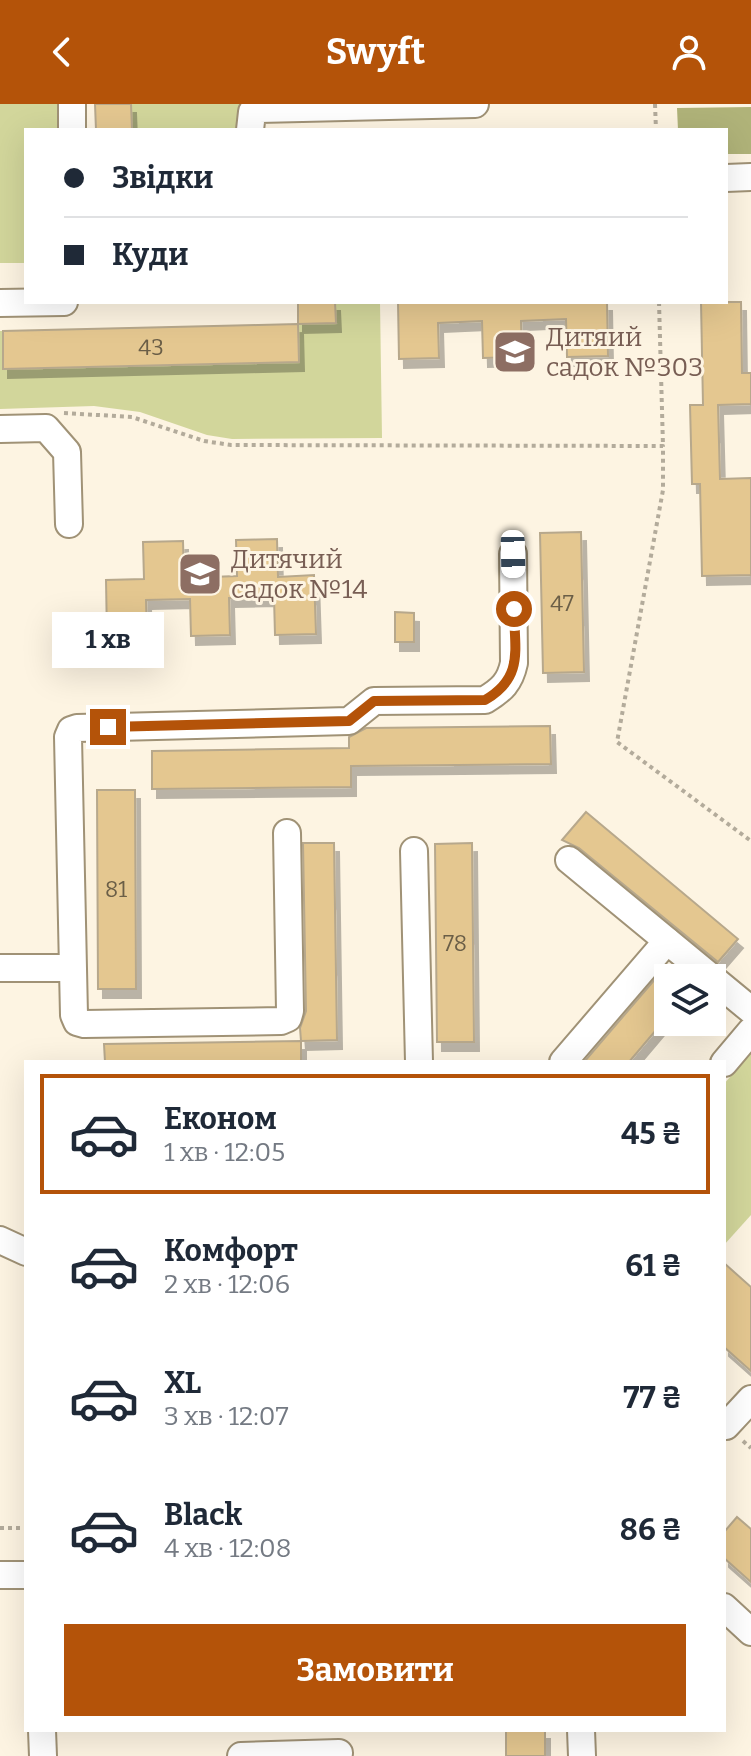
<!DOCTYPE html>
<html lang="uk">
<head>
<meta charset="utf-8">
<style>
  body { margin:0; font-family:Bitter,serif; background:#f6f6f7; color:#1f2937; height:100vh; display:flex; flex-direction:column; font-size:30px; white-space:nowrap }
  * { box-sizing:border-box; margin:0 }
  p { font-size:26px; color:#747a83 }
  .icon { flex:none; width:44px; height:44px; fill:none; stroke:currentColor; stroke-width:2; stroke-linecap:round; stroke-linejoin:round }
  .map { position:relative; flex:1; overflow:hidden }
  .details { position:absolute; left:24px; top:956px; width:702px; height:672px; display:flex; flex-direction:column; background:#fff; border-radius:0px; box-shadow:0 8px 32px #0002 }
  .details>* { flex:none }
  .guide { position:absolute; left:24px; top:24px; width:704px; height:176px; border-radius:0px; box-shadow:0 8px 32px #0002; display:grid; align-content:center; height:176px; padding:0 40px; background:#fff }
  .buttons { position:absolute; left:654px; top:860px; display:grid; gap:16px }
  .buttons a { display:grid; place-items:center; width:72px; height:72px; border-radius:0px; background:#fff; box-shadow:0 8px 32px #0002; font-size:40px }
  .end { position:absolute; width:36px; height:36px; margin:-18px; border:10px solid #b45309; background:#fff; box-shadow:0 0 0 4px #fff }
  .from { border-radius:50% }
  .bubble { position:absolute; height:56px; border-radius:0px; background:#fff; box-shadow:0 8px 32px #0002; font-size:26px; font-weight:700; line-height:56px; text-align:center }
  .car { position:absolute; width:24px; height:48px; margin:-24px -12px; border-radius:10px; box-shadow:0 0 6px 2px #0007; background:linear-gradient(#fff 24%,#345 0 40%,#fff 0 76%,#345 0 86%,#fff 0) }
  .guide b { display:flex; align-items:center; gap:28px; height:76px; font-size:30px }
  .guide b+b { border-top:2px solid #e0e1e3 }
  .guide i { width:20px; height:20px; background:#1f2937 }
  ul { padding:14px 0 0; list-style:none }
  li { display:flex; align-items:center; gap:24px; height:120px; margin:0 16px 12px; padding:0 24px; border:4px solid transparent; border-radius:0px }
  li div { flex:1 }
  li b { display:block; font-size:30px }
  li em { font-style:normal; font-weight:700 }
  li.on { border-color:#b45309 }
  li>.icon { width:72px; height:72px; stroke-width:1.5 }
  .primary-button { display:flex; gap:16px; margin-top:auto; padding:16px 40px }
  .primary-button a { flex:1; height:92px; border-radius:0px; background:#b45309; color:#fff; font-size:32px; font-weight:700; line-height:92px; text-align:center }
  header { display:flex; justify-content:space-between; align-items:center; height:104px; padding:0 40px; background:#b45309; color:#fff; font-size:36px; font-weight:700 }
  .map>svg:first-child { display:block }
</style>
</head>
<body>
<header><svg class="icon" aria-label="back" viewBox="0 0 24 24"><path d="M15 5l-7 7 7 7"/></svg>Swyft<svg class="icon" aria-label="person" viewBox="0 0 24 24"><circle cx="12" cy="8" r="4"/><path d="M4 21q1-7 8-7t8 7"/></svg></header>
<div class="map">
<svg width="751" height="1652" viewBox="0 0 751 1652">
  <defs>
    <filter id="shadow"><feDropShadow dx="5" dy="9" stdDeviation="0" flood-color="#0004"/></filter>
  </defs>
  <rect width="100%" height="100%" fill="#fdf4e2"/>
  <g fill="#d2d69b">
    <polygon points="0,0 66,0 66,26 26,26 26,159 0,159"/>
    <polygon points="131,0 243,0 244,26 132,26"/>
    <polygon points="335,198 380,198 382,334 232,335 207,331 140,308 94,302 0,305 0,227 3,227 4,265 299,258 298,220 335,219"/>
    <polygon points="751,948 751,1111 724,1141 724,980"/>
  </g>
  <polygon fill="#b0b379" points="751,3 751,50 726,50 726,26 678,26 677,4"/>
  <g fill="#e4c790" stroke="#b7a88c" stroke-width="2" filter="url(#shadow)">
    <polygon points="95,0 131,0 132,26 96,26"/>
    <polygon points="298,198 335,198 336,219 298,220"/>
    <polygon points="398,198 607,198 608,252 567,253 566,215 521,217 522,253 483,254 482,217 438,219 439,254 399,255"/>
    <polygon points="701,198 741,198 742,269 751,269 751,300 718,301 720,375 751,374 751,471 702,472 700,380 692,380 690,301 703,301"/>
    <polygon points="298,220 299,258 3,265 3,227"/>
    <polygon points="581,428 584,568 543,569 540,429"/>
    <polygon points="277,435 278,473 314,471 316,530 275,531 274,493 229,494 230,531 191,532 190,495 146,496 147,532 107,533 106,476 144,475 143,438 183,437 184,474 237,472 236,436"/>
    <polygon points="395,508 414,509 414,538 395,538"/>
    <polygon points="550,622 551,660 351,662 351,683 152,685 152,647 349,644 349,633 366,624"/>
    <polygon points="97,686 135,686 136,885 98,885"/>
    <polygon points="586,708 738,835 718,858 579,744 562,736"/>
    <polygon points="303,739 334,739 337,936 301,937 300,924 306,907"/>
    <polygon points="472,739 474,938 437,938 435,740"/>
    <polygon points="656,874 668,884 668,912 629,958 584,958"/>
    <polygon points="301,937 301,958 105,958 104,940"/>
    <polygon points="724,1159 751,1183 751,1267 724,1243"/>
    <polygon points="737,1413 751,1425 751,1478 724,1454 724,1428"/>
    <rect x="506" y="1626" width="39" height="26"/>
  </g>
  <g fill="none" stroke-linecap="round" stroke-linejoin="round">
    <g stroke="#a09276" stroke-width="30">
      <g id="minor">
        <polyline points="72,0 72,26"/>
        <polyline points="250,26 252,8 259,5 475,0"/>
        <polyline points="726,74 751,73"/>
        <polyline points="0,199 64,198"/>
        <polyline points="0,325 46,324 67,348 69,420"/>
        <path d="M287,729L290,907L288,914L281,917L84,920L77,918L74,911L68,633L71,626L77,624L349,617L374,597L485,596C502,586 510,578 514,559L513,450"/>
        <polyline points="414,747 419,958"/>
        <polyline points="569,756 751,906"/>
        <polyline points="0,864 72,864"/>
        <polyline points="563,958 667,837"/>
        <polyline points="724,959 751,927"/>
        <polyline points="0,1136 26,1148"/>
        <polyline points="726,1322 751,1295"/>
        <polyline points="0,1471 26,1471"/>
        <polyline points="724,1503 751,1528"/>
        <polyline points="42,1626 43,1652"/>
        <polyline points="581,1626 582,1652"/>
        <polyline points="241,1652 339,1649"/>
      </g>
    </g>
    <g stroke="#b3ab9b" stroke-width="4" stroke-dasharray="4 4" stroke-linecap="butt">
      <polyline points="655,0 656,26"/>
      <polyline points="659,198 663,342"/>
      <polyline points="64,309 132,313 204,337 231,341 663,342 663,386 617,638 751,737"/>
      <polyline points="743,1337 751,1344"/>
      <polyline points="0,1424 26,1424"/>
    </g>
    <use href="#minor" stroke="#fff" stroke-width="26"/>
  </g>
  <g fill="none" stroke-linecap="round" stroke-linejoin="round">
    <path stroke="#b45309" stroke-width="10" d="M108,623L349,617L374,597L485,596C525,573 514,544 514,505"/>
  </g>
  <defs>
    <g id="school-square" transform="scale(2.3)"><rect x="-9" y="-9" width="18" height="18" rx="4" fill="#8d6e63" stroke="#fdf4e2"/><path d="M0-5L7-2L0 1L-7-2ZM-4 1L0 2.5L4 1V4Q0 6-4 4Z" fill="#fff"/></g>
  </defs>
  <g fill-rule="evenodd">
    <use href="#school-square" x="515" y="248"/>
    <use href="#school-square" x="200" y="470"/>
  </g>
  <g text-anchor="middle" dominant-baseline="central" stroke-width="6" stroke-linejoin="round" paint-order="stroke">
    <g font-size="22" fill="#6a5e47">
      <text x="151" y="243">43</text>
      <text x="562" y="499">47</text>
      <text x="116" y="785">81</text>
      <text x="455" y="839">78</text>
    </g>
    <g font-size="26" fill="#785e54" stroke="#fdf4e2" text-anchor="start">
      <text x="546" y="233">Дитяий<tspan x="546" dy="30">садок №303</tspan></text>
      <text x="231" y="455">Дитячий<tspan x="231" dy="30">садок №14</tspan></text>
    </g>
  </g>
</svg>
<div class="buttons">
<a><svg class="icon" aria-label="layers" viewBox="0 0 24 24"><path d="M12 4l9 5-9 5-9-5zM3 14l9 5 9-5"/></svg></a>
</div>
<i class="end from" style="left:514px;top:505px"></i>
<i class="end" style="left:108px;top:623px"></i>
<div class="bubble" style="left:52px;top:508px;width:112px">1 хв</div>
<i class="car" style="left:513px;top:450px;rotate:179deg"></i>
<div class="guide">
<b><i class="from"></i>Звідки</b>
<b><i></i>Куди</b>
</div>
<section class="details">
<ul>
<li class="on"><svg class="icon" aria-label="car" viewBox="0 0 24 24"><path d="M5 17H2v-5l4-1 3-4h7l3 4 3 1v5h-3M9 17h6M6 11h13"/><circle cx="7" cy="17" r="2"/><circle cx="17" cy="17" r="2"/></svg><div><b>Економ</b><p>1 хв · 12:05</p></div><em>45 ₴</em></li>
<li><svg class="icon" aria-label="car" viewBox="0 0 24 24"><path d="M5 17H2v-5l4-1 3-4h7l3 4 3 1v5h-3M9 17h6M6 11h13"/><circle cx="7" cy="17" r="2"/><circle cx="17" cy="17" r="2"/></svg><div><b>Комфорт</b><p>2 хв · 12:06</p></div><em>61 ₴</em></li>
<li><svg class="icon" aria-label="car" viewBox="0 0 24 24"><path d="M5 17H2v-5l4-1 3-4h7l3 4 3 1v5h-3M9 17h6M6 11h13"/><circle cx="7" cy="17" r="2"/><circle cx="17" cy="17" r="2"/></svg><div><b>XL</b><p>3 хв · 12:07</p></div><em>77 ₴</em></li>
<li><svg class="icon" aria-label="car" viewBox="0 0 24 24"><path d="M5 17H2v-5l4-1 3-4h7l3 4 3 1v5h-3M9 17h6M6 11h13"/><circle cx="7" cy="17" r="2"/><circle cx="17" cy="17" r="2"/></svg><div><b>Black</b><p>4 хв · 12:08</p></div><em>86 ₴</em></li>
</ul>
<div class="primary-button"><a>Замовити</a></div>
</section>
</div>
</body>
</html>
